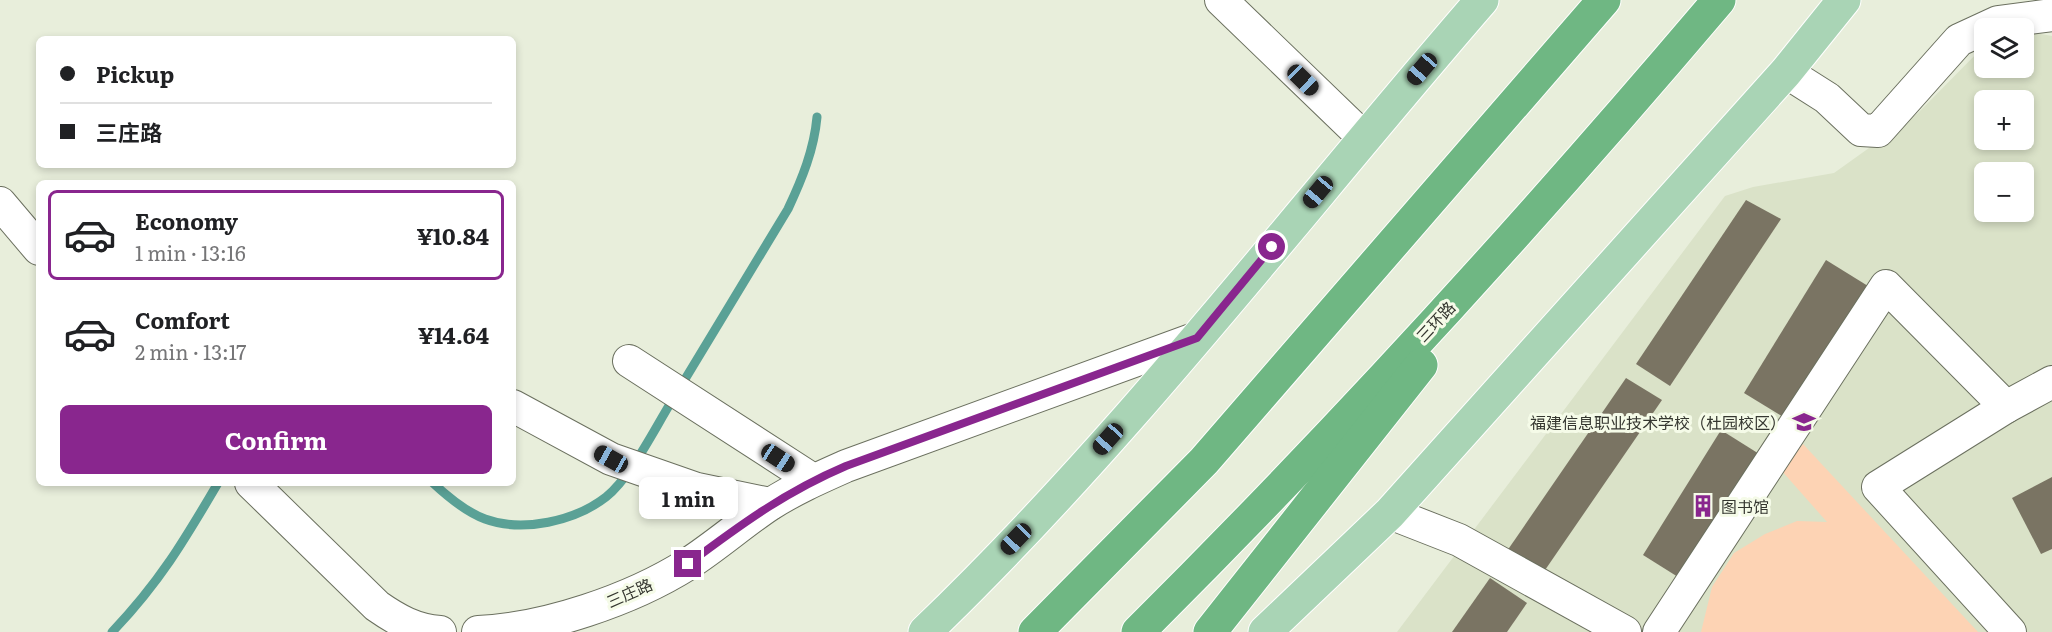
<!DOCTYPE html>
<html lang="en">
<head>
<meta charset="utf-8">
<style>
  body { margin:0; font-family:Literata,"Noto Sans SC",serif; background:#f2f2f2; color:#202124; height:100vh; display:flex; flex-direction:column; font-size:22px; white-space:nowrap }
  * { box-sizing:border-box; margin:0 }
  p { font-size:20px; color:#757577 }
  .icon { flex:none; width:33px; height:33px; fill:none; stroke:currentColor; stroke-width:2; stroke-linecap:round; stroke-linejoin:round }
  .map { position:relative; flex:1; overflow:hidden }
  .sheet { position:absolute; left:36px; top:180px; width:480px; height:306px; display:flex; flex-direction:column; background:#fff; border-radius:9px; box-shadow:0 3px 9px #0003 }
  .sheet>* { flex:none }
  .banner { position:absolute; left:36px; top:36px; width:480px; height:132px; border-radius:9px; box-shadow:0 3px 9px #0003; display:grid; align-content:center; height:132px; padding:0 24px; background:#fff }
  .fabs { position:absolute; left:1974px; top:18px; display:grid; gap:12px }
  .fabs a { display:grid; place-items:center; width:60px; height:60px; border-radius:9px; background:#fff; box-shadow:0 3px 9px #0003; font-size:30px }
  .end { position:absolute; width:27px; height:27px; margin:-14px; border:8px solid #89268e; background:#fff; box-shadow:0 0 0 3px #fff }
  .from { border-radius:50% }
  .bubble { position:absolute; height:42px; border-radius:9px; background:#fff; box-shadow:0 3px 9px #0003; font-size:20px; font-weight:700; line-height:42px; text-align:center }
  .car { position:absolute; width:18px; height:36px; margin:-18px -9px; border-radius:8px; box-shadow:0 0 4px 2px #0007; background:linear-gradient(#222 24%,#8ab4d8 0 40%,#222 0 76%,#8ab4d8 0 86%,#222 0) }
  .banner b { display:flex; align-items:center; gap:21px; height:57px; font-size:22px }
  .banner b+b { border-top:2px solid #e0e0e0 }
  .banner i { width:15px; height:15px; background:#202124 }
  ul { padding:10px 0 0; list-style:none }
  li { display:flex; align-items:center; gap:18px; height:90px; margin:0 12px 9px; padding:0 12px; border:3px solid transparent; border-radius:9px }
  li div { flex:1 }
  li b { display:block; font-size:22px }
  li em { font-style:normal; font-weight:700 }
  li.selected { border-color:#89268e }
  li>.icon { width:54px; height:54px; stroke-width:1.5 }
  .cta { display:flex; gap:12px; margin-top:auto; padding:12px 24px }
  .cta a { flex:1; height:69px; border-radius:9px; background:#89268e; color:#fff; font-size:24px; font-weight:700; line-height:69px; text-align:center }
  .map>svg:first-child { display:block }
</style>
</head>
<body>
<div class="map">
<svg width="2052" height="632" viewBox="0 0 2052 632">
  <rect width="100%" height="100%" fill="#e8eedb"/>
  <path fill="#dae2c8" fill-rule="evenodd" d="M2031,32L2052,36V632H1397L1725,196L1753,187L1834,173L1918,113L1984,46V68H2024V34ZM1984,100H2024V140H1984ZM1984,172H2024V212H1984Z"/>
  <polygon fill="#fdd3b4" points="1803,444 1978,632 1701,632 1712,587 1734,553 1765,534 1797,521 1827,522 1781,470"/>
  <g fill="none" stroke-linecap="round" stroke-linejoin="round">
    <g stroke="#5aa196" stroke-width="9">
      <path d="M433,483C448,497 466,512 485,519C523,533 575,521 606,497C630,478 654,430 670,404C709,339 749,274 788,209C802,179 814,150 817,117"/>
      <path d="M112,632C159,583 184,541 218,483"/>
    </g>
  </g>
  <g fill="#7a7463">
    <polygon points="1746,200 1781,219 1670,386 1636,364"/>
    <polygon points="1826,260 1868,286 1785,418 1744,393"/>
    <polygon points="1626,378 1662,400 1543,573 1507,551"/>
    <polygon points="1721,430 1764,457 1686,582 1643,555"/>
    <polygon points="2052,477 2052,549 2041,554 2012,498"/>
    <polygon points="1490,578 1527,603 1507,632 1452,632"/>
  </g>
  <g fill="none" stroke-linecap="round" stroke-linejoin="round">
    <g stroke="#6b705f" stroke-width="34">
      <g id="minor">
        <polyline points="1221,0 1363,137"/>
        <polyline points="1786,72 1827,98 1861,130 1878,131 1959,40 1998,22 2052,15"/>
        <polyline points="0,203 39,249"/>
        <polyline points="629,361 813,480"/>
        <polyline points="513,406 611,459 697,489 770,504"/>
        <polyline points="2006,407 2052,382"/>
        <path d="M251,483L377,606C397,620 415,630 440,632"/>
        <polyline points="1390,513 1459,540 1625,632"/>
        <path d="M478,632C545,629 631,600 688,564C716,546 742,523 769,505C794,489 819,478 846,466L1197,338"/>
        <polyline points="1659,632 1886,286 2006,407 1878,487 2010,632"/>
      </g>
    </g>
    <g stroke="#fff" stroke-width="35">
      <g id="major">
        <path d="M925,632C1127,438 1298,212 1482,0"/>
        <polyline points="1265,632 1390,513 1786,72 1844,0"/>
      </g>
    </g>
    <g stroke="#fff" stroke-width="35">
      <g id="highway">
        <polyline points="1035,632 1204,461 1604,0"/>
        <path d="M1138,632C1341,430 1534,218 1719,0"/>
        <polyline points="1210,632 1421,365"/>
      </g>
    </g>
    <use href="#minor" stroke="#fff" stroke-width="32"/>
    <use href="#major" stroke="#a9d4b5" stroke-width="33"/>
    <use href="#highway" stroke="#6fb783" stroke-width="33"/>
  </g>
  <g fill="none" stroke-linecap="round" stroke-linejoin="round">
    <path stroke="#89268e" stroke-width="8" d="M688,564C740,525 785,492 846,466L1197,338L1272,247"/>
  </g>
  <defs>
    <g id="school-bare" transform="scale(1.8)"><path d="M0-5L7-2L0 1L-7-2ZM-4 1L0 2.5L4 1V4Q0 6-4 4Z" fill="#89268e" stroke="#f5fbe8" stroke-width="2.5" paint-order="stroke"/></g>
    <g id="building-bare" transform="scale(1.8)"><path d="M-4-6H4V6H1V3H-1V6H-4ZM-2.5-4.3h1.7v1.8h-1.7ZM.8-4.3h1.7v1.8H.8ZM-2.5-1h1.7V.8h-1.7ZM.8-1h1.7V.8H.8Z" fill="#89268e" stroke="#f5fbe8" stroke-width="2.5" paint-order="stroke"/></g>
  </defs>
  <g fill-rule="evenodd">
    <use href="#school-bare" x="1804" y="422"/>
    <use href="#building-bare" x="1703" y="506"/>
  </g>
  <g text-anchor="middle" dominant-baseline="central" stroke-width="6" stroke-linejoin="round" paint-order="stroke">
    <g font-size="16" fill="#353730" stroke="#f5fbe8">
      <text transform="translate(1435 321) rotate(-47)">三环路</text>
      <text transform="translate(629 592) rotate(-24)">三庄路</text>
    </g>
    <g font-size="16" fill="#353730" stroke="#f5fbe8" text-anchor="end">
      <text x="1786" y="422">福建信息职业技术学校（杜园校区）</text>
      <text x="1721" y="506" text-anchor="start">图书馆</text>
    </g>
  </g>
</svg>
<div class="fabs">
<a><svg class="icon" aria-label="layers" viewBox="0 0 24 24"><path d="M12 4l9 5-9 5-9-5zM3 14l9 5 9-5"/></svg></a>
<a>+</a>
<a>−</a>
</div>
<i class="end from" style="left:1272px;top:247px"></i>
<i class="end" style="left:688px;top:564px"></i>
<div class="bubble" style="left:639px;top:477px;width:99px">1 min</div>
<i class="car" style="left:1422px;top:69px;rotate:221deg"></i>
<i class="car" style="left:1303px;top:80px;rotate:134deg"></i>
<i class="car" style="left:1318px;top:192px;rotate:220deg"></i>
<i class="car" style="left:1108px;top:439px;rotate:222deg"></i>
<i class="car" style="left:778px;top:458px;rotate:123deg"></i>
<i class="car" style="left:611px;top:459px;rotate:299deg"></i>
<i class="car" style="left:1016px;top:539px;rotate:224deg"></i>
<div class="banner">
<b><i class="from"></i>Pickup</b>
<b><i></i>三庄路</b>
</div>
<section class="sheet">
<ul>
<li class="selected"><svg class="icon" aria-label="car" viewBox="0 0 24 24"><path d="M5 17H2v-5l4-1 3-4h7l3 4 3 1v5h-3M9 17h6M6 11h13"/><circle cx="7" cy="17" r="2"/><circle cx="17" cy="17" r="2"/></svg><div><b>Economy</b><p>1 min · 13:16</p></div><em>¥10.84</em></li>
<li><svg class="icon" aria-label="car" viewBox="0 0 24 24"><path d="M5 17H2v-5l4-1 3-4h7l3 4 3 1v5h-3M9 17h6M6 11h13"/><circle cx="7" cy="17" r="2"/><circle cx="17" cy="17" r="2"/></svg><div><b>Comfort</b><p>2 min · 13:17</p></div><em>¥14.64</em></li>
</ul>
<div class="cta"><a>Confirm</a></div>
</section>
</div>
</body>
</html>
